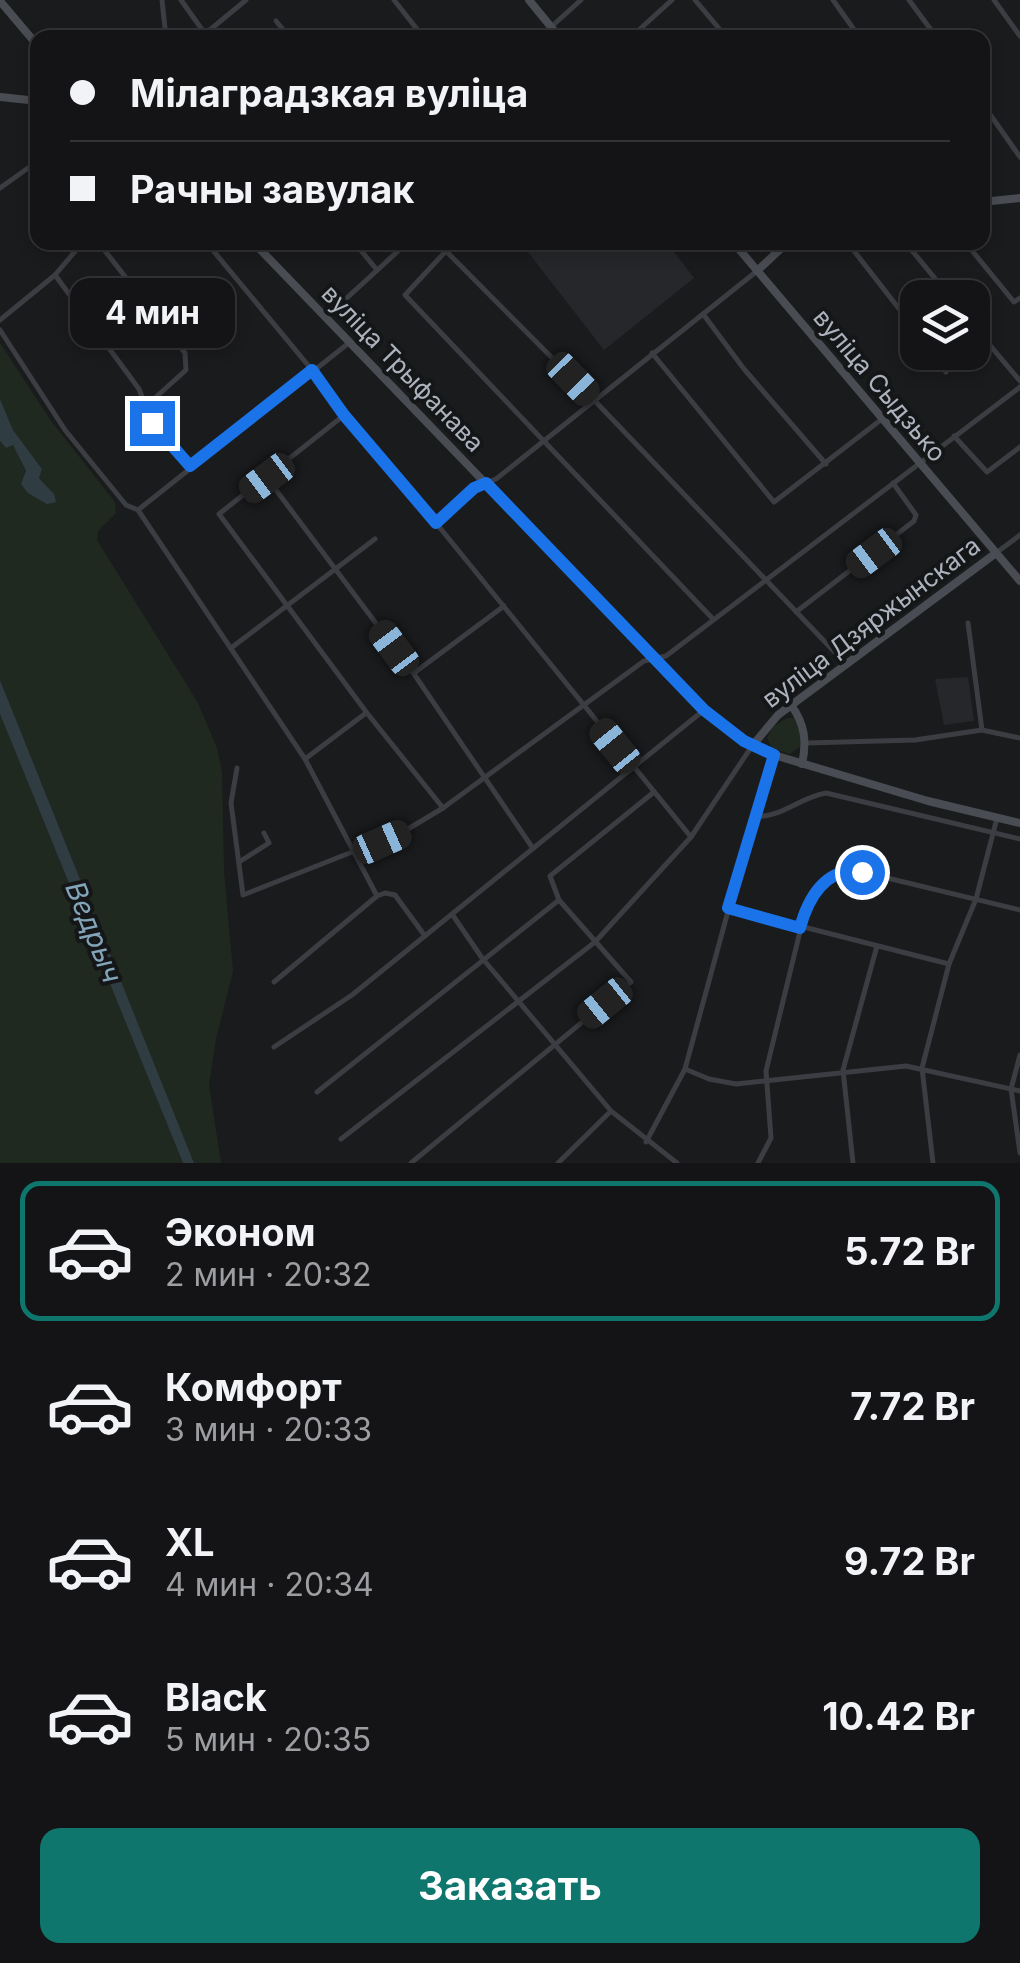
<!DOCTYPE html>
<html lang="ru">
<head>
<meta charset="utf-8">
<style>
  body { margin:0; font-family:Inter,sans-serif; background:#1d1d1f; color:#f1f3f6; height:100vh; display:flex; flex-direction:column; font-size:38px; white-space:nowrap }
  * { box-sizing:border-box; margin:0 }
  p { font-size:32px; color:#9d9ea1 }
  .icon { flex:none; width:55px; height:55px; fill:none; stroke:currentColor; stroke-width:2; stroke-linecap:round; stroke-linejoin:round }
  .map { position:relative; height:1163px; overflow:hidden }
  .side { display:flex; flex-direction:column; background:#141416; flex:1 }
  .side>* { flex:none }
  .hud { position:absolute; left:30px; top:30px; width:960px; height:220px; border-radius:20px; box-shadow:0 5px 15px #0003,0 0 0 2px #333335; display:grid; align-content:center; height:220px; padding:0 40px; background:#141416 }
  .tools { position:absolute; left:900px; top:280px; display:grid; gap:20px }
  .tools a { display:grid; place-items:center; width:90px; height:90px; border-radius:20px; background:#141416; box-shadow:0 5px 15px #0003,0 0 0 2px #333335; font-size:50px }
  .end { position:absolute; width:45px; height:45px; margin:-22px; border:12px solid #1a73e8; background:#fff; box-shadow:0 0 0 5px #fff }
  .from { border-radius:50% }
  .bubble { position:absolute; height:70px; border-radius:20px; background:#141416; box-shadow:0 5px 15px #0003,0 0 0 2px #333335; font-size:32px; font-weight:700; line-height:70px; text-align:center }
  .car { position:absolute; width:30px; height:60px; margin:-30px -15px; border-radius:12px; box-shadow:0 0 8px 2px #0007; background:linear-gradient(#222 24%,#8ab4d8 0 40%,#222 0 76%,#8ab4d8 0 86%,#222 0) }
  .hud b { display:flex; align-items:center; gap:35px; height:95px; font-size:38px }
  .hud b+b { border-top:2px solid #333335 }
  .hud i { width:25px; height:25px; background:#f1f3f6 }
  ul { padding:18px 0 0; list-style:none }
  li { display:flex; align-items:center; gap:30px; height:140px; margin:0 20px 15px; padding:0 20px; border:5px solid transparent; border-radius:20px }
  li div { flex:1 }
  li b { display:block; font-size:38px }
  li em { font-style:normal; font-weight:700 }
  li.selected { border-color:#0f766e }
  li>.icon { width:90px; height:90px; stroke-width:1.5 }
  .button { display:flex; gap:20px; margin-top:auto; padding:20px 40px }
  .button a { flex:1; height:115px; border-radius:20px; background:#0f766e; color:#fff; font-size:40px; font-weight:700; line-height:115px; text-align:center }
  .map>svg:first-child { display:block }
</style>
</head>
<body>
<div class="map">
<svg width="1020" height="1163" viewBox="0 0 1020 1163">
  <rect width="100%" height="100%" fill="#1a1b1d"/>
  <g fill="#26272a">
    <polygon points="521,243 667,243 694,278 604,350"/>
    <polygon points="968,677 974,721 944,725 935,679"/>
  </g>
  <g fill="#202920">
    <polygon points="0,343 51,421 115,502 116,513 98,531 97,540 198,703 217,748 222,772 224,872 233,971 216,1039 209,1085 221,1163 194,1163 0,680 0,441 6,448 13,444 26,472 54,494 39,477 42,469 13,430 0,399"/>
    <polygon points="0,714 183,1163 0,1163"/>
    <polygon points="787,718 794,718 801,726 801,746 790,754 772,748 767,738 773,727"/>
  </g>
  <g fill="#2f3c42">
    <polygon points="0,399 13,430 42,469 39,478 54,494 56,502 47,504 28,493 21,484 26,471 13,445 6,448 0,441"/>
    <polygon points="0,680 194,1163 183,1163 0,714"/>
  </g>
  <g fill="none" stroke-linecap="round" stroke-linejoin="round">
    <g stroke="#3b3d42" stroke-width="5">
      <polyline points="162,0 166,38"/>
      <polyline points="181,0 208,38"/>
      <polyline points="394,0 424,38"/>
      <polyline points="695,0 727,38"/>
      <polyline points="833,0 860,38"/>
      <polyline points="909,0 937,38"/>
      <polyline points="994,0 1020,36"/>
      <polyline points="276,21 290,38"/>
      <polyline points="551,27 581,0"/>
      <polyline points="200,38 246,0"/>
      <polyline points="630,38 672,0"/>
      <polyline points="982,103 1020,157"/>
      <polyline points="0,188 38,161"/>
      <polyline points="98,242 185,353 186,370 146,406"/>
      <polyline points="206,242 312,370 344,415 436,523 691,837"/>
      <polyline points="354,242 377,270"/>
      <polyline points="437,242 594,400 847,665"/>
      <polyline points="847,242 918,333"/>
      <polyline points="905,242 951,298"/>
      <polyline points="965,242 1014,302 1020,298"/>
      <polyline points="446,251 405,295 713,619"/>
      <polyline points="55,275 139,389 152,423 190,466"/>
      <polyline points="703,314 744,369 826,464"/>
      <polyline points="326,317 408,242"/>
      <polyline points="0,320 55,275 83,242"/>
      <polyline points="972,324 1020,381"/>
      <polyline points="0,330 65,430 126,505 138,510 305,759 377,896 385,893 395,895 425,936"/>
      <polyline points="932,352 946,372"/>
      <polyline points="652,353 774,502 882,419"/>
      <polyline points="343,416 219,514 367,713 443,808"/>
      <polyline points="954,436 987,472 1020,447"/>
      <polyline points="267,478 414,674 532,847"/>
      <polyline points="138,510 350,342"/>
      <polyline points="436,523 474,488 496,479 757,271"/>
      <polyline points="996,553 1020,535"/>
      <polyline points="796,612 914,521 916,515 893,483"/>
      <polyline points="968,623 982,730"/>
      <polyline points="231,648 375,539"/>
      <polyline points="414,673 504,606"/>
      <polyline points="806,743 915,740 982,730 1020,738"/>
      <polyline points="305,759 366,713"/>
      <polyline points="237,768 231,803 243,895 403,832 443,808 644,661 666,656 1020,387"/>
      <path d="M754,816C780,819 800,797 826,793L1020,839"/>
      <polyline points="239,862 269,843 264,833"/>
      <polyline points="729,908 949,964"/>
      <polyline points="452,914 482,958 611,1111 677,1163"/>
      <polyline points="274,982 377,896"/>
      <polyline points="274,1047 352,995 704,710"/>
      <polyline points="1020,1055 1011,1089 1020,1153"/>
      <polyline points="685,1069 709,1079 736,1084 906,1066 1020,1091"/>
      <polyline points="317,1092 559,900"/>
      <polyline points="341,1139 595,942 691,837 752,746"/>
      <polyline points="646,1142 685,1069 754,816 774,755"/>
      <polyline points="411,1163 631,982 559,900 550,876 654,792"/>
      <polyline points="558,1163 611,1111"/>
      <path d="M758,1163L771,1138L766,1071L805,911C815,886 829,878 854,870L1020,910"/>
      <polyline points="853,1163 843,1070 877,946"/>
      <polyline points="933,1163 922,1068 949,964 976,899 997,818"/>
    </g>
    <g stroke="#494c52" stroke-width="8">
      <polyline points="529,0 560,38"/>
      <polyline points="0,1 38,46"/>
      <polyline points="0,97 38,101"/>
      <polyline points="982,202 1020,198"/>
      <polyline points="253,242 704,710 744,741 774,755 928,801 1020,823"/>
      <polyline points="733,242 1020,581"/>
      <polyline points="757,271 788,242"/>
      <path d="M791,705C805,724 807,742 802,764"/>
      <polyline points="752,746 778,715 996,553"/>
    </g>
  </g>
  <g fill="none" stroke-linecap="round" stroke-linejoin="round">
    <path stroke="#1a73e8" stroke-width="12" d="M152,423L190,466L312,370L344,415L436,523L474,488L486,483L704,710L744,741L774,755L728,908L800,928C808,898 826,866 862,872"/>
  </g>
  <g text-anchor="middle" dominant-baseline="central" stroke-width="8" stroke-linejoin="round" paint-order="stroke">
    <g font-size="25" fill="#acb3bd" stroke="#151618">
      <text transform="translate(403 368) rotate(46)">вуліца Трыфанава</text>
      <text transform="translate(880 385) rotate(50)">вуліца Сыдзько</text>
      <text transform="translate(871 622) rotate(-37)">вуліца Дзяржынскага</text>
    </g>
    <g font-size="28" font-style="italic" fill="#82a5b9" stroke="#151618">
      <text transform="translate(94 932) rotate(68)">Ведрыч</text>
    </g>
  </g>
</svg>
<div class="tools">
<a><svg class="icon" aria-label="layers" viewBox="0 0 24 24"><path d="M12 4l9 5-9 5-9-5zM3 14l9 5 9-5"/></svg></a>
</div>
<i class="end from" style="left:862px;top:872px"></i>
<i class="end" style="left:152px;top:423px"></i>
<div class="bubble" style="left:70px;top:278px;width:165px">4 мин</div>
<i class="car" style="left:573px;top:379px;rotate:136deg"></i>
<i class="car" style="left:267px;top:478px;rotate:233deg"></i>
<i class="car" style="left:874px;top:553px;rotate:233deg"></i>
<i class="car" style="left:394px;top:648px;rotate:323deg"></i>
<i class="car" style="left:615px;top:746px;rotate:321deg"></i>
<i class="car" style="left:382px;top:842px;rotate:66deg"></i>
<i class="car" style="left:605px;top:1003px;rotate:231deg"></i>
<div class="hud">
<b><i class="from"></i>Мілаградзкая вуліца</b>
<b><i></i>Рачны завулак</b>
</div>
</div>
<section class="side">
<ul>
<li class="selected"><svg class="icon" aria-label="car" viewBox="0 0 24 24"><path d="M5 17H2v-5l4-1 3-4h7l3 4 3 1v5h-3M9 17h6M6 11h13"/><circle cx="7" cy="17" r="2"/><circle cx="17" cy="17" r="2"/></svg><div><b>Эконом</b><p>2 мин · 20:32</p></div><em>5.72 Br</em></li>
<li><svg class="icon" aria-label="car" viewBox="0 0 24 24"><path d="M5 17H2v-5l4-1 3-4h7l3 4 3 1v5h-3M9 17h6M6 11h13"/><circle cx="7" cy="17" r="2"/><circle cx="17" cy="17" r="2"/></svg><div><b>Комфорт</b><p>3 мин · 20:33</p></div><em>7.72 Br</em></li>
<li><svg class="icon" aria-label="car" viewBox="0 0 24 24"><path d="M5 17H2v-5l4-1 3-4h7l3 4 3 1v5h-3M9 17h6M6 11h13"/><circle cx="7" cy="17" r="2"/><circle cx="17" cy="17" r="2"/></svg><div><b>XL</b><p>4 мин · 20:34</p></div><em>9.72 Br</em></li>
<li><svg class="icon" aria-label="car" viewBox="0 0 24 24"><path d="M5 17H2v-5l4-1 3-4h7l3 4 3 1v5h-3M9 17h6M6 11h13"/><circle cx="7" cy="17" r="2"/><circle cx="17" cy="17" r="2"/></svg><div><b>Black</b><p>5 мин · 20:35</p></div><em>10.42 Br</em></li>
</ul>
<div class="button"><a>Заказать</a></div>
</section>
</body>
</html>
